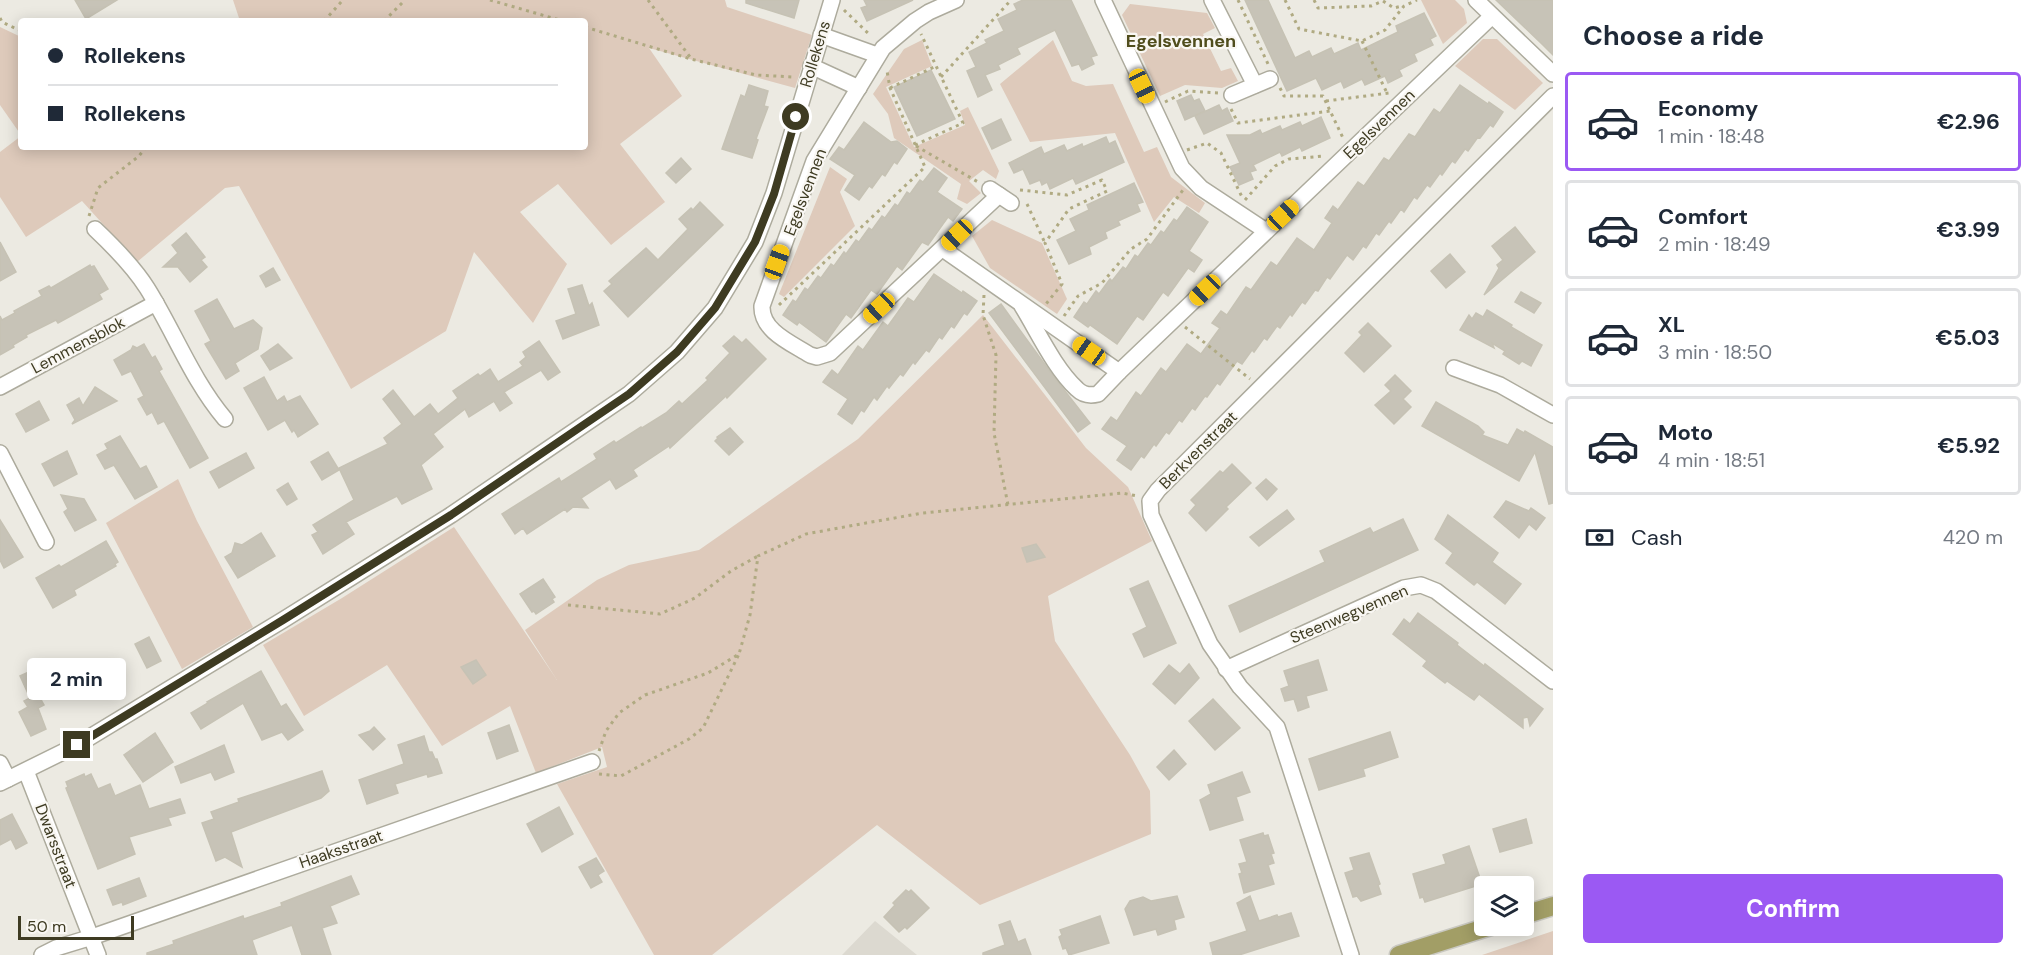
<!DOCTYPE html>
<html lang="en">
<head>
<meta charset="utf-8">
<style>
  body { margin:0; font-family:"DM Sans",sans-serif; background:#f6f6f7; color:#1f2937; height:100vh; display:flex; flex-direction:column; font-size:22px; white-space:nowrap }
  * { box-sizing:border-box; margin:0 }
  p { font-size:20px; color:#747a83 }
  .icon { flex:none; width:33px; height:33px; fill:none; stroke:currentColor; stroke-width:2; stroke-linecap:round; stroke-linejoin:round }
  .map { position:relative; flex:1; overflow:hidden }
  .sheet { display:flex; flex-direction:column; background:#fff; width:480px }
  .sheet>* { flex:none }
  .guide { position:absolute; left:18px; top:18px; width:570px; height:132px; border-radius:6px; box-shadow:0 3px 15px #0003; display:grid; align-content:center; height:132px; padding:0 30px; background:#fff }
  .controls { position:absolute; left:1474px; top:876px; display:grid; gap:12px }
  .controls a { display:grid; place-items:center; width:60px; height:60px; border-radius:6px; background:#fff; box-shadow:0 3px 15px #0003; font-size:30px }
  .scale { position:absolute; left:18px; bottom:15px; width:116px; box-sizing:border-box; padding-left:6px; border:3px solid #3e3b22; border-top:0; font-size:16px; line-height:21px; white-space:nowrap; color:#3e3b22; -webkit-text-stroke:4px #f9f7f3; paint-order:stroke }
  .end { position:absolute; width:27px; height:27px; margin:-14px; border:8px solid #3e3b22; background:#fff; box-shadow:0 0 0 3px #fff }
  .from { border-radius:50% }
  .bubble { position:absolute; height:42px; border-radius:6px; background:#fff; box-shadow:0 3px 15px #0003; font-size:20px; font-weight:700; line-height:42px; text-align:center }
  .car { position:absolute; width:18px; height:36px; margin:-18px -9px; border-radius:8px; box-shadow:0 0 4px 2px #0007; background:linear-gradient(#f5c518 24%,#345 0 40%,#f5c518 0 76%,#345 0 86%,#f5c518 0) }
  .guide b { display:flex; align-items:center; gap:21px; height:57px; font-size:22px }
  .guide b+b { border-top:2px solid #e0e1e3 }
  .guide i { width:15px; height:15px; background:#1f2937 }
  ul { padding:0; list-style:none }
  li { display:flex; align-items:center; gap:18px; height:99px; margin:0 12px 9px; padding:0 18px; border:3px solid #e0e1e3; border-radius:6px }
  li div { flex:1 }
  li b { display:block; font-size:22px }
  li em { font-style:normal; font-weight:700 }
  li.on { border-color:#9b59f3 }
  li>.icon { width:54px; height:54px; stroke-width:1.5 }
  h2 { padding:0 30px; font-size:27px; line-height:72px }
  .pay { display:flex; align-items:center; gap:15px; height:66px; padding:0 30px; font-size:22px }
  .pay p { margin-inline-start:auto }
  .button { display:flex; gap:12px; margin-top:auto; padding:12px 30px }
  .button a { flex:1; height:69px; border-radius:6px; background:#9b59f3; color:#fff; font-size:24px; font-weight:700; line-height:69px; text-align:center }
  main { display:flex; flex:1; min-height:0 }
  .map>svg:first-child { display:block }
</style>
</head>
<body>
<main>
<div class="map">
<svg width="1553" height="955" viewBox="0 0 1553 955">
  <rect width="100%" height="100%" fill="#eceae2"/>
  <polygon fill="#dcd9d0" points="875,921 917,955 842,955"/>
  <g fill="#decabb">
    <polygon points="233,0 725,0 727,7 812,35 795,88 649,48 682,96 620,144 665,202 611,245 558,184 520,212 567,264 533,323 474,252 446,331 351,389 239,186 225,188 137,262 82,201 26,237 0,197 0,152 21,136 21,147 585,147 585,21 240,21"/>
    <polygon points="1421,0 1455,0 1464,9 1467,23 1443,44"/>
    <polygon points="1130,4 1207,13 1215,28 1203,34 1221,71 1231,68 1238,81 1222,88 1185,85 1160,96 1122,15"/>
    <polygon points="0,27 21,37 21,135 0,105"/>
    <polygon points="1483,39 1497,39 1543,83 1515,110 1455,66"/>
    <polygon points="922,40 932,66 886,87 914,147 965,125 960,111 968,107 999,171 996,179 983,170 969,181 981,193 967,204 957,199 961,184 894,138 888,114 873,94 904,49"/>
    <polygon points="1053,40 1072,81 1086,86 1113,84 1144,152 1157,147 1171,177 1205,203 1199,213 1174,197 1154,222 1115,133 1030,142 1000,84"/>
    <polygon points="830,167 847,179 840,192 855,226 784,297 779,294"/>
    <polygon points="992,220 1042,243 1067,299 1057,314 990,268 972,236"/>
    <polygon points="983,315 1086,448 1128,487 1152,541 1048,596 1055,641 1130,755 1150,791 1151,834 980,905 877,825 712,955 654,955 557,784 607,767 602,747 536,773 510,706 442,746 387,665 304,716 263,645 342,598 454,527 557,680 525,630 597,580 629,565 699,550 858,439"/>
    <polygon points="178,479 197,521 253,627 182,669 106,523"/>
    <polygon points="1553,931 1553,955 1482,955"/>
  </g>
  <g fill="#c7c3b7" stroke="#c6c2b4" stroke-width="1.5">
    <polygon points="75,0 117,0 86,19"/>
    <polygon points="746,0 799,0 794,18 746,3"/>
    <polygon points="864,0 913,0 867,21 861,8 867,6"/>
    <polygon points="1023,0 1071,0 1097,55 1091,57 1094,64 1082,70 1079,64 1072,66 1055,30 1017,48 1020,54 998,65 1000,69 985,75 992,90 978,97 967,71 976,67 969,52 987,43 985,40 1004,31 998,19 1017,10 1014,4"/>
    <polygon points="1245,0 1268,0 1295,58 1309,51 1312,57 1331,48 1334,54 1358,43 1361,50 1398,32 1396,26 1424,13 1436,36 1430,39 1433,45 1414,54 1417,61 1399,70 1402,76 1388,83 1385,76 1365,85 1362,79 1344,88 1341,81 1322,90 1316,78 1287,91"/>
    <polygon points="1496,0 1553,0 1553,55 1543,45"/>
    <polygon points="931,70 955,119 917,136 894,87"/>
    <polygon points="749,85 768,91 764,106 768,107 756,139 758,140 752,158 722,149 741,95 745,97"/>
    <polygon points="1460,85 1488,104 1489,102 1503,112 1493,127 1490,125 1480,138 1478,137 1468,151 1465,149 1455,163 1452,161 1442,175 1440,173 1430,187 1427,185 1417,199 1414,197 1404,212 1401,209 1391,223 1389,221 1379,235 1376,233 1366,248 1363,246 1353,260 1347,255 1330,279 1327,277 1318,291 1315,290 1305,304 1302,302 1292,316 1290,314 1280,328 1277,326 1267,340 1264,338 1254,352 1252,350 1242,364 1237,361 1220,385 1217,383 1207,397 1205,396 1195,410 1192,408 1182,422 1179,420 1169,434 1166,432 1156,446 1154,444 1144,458 1141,456 1131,470 1117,460 1127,446 1102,429 1111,417 1117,421 1136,392 1141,396 1161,368 1166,372 1187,344 1201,354 1220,328 1212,323 1221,311 1227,315 1246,287 1251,290 1271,262 1277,266 1297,238 1314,250 1332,223 1325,218 1333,206 1338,210 1358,182 1364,186 1384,158 1389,161 1409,134 1415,137 1434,109 1440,113"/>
    <polygon points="1191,95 1194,101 1199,99 1205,111 1185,120 1177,101"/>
    <polygon points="1219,105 1222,111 1227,108 1233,121 1204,134 1195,116"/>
    <polygon points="1321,117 1330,138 1302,151 1300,147 1282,156 1280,152 1253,165 1256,170 1250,172 1253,179 1239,185 1230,167 1240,163 1227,135 1250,135 1260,130 1262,134 1280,126 1282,130 1300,122 1302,126"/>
    <polygon points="1001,119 1011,140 992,149 982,128"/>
    <polygon points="864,122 891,142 897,141 907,149 897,164 894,162 885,176 882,174 872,188 869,186 859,200 845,190 855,175 830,159 839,147 844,150"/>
    <polygon points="1106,137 1109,144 1115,141 1124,162 1076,184 1073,178 1050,189 1047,182 1042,185 1040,180 1030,184 1023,169 1014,173 1009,163 1041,147 1044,154 1064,145 1067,151 1082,144 1083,147"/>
    <polygon points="681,158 691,169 676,183 666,173"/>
    <polygon points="934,168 947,178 937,192 962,209 953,221 948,217 928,245 922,242 902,270 897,266 877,294 871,290 851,318 846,314 826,342 799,322 797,325 783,315 793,300 796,302 805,288 808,290 818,276 821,278 831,264 834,266 844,252 846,254 856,240 859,242 869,228 872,230 882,216 885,218 895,204 898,206 907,192 910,194 920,180 923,182"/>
    <polygon points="1134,183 1143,202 1137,204 1140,211 1118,221 1120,225 1105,232 1107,238 1089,247 1091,254 1069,264 1057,240 1076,231 1070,219 1089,210 1087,205"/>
    <polygon points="700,202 723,225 628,317 604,291 612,284 609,281 646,248 658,260 688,229 679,219 691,208 693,210"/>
    <polygon points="1187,207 1208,222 1189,251 1202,260 1194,272 1188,268 1168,296 1163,292 1143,320 1137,316 1117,344 1090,325 1088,327 1074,317 1084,302 1087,304 1096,291 1099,294 1110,279 1112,281 1123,267 1126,269 1135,255 1138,257 1148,243 1151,245 1161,231 1164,233 1174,219 1177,221"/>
    <polygon points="1515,227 1535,252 1484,295 1499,268 1497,265 1503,260 1492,246"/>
    <polygon points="186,233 205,257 201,260 207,267 190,282 178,267 163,267 178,253 172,245"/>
    <polygon points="0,242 16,272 0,281"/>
    <polygon points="1450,254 1465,272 1446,288 1431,271"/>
    <polygon points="90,265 91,267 94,266 108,289 99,294 102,299 58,323 56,320 26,335 27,337 13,345 14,347 0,355 0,316 2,320 15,313 14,311 42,296 39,291 49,286 51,288"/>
    <polygon points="273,268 280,280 266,287 260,276"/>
    <polygon points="934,274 962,293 963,291 977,301 967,315 964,313 954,328 951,326 942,339 939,337 929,352 926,350 915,364 913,362 903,376 900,374 889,388 887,386 877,400 874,397 864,412 861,410 852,424 838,414 848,399 823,382 832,370 838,375 858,346 863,350 883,322 888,326 908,298 914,302"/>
    <polygon points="582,285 589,306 592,303 599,325 563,339 556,321 576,314 568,289"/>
    <polygon points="1521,292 1541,303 1534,313 1515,302"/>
    <polygon points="217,299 234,329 253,320 262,328 258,349 235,363 239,371 226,379 205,344 211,341 195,311"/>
    <polygon points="1001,304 1054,377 1090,423 1078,432 989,313"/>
    <polygon points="1487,310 1512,325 1511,327 1542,345 1531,366 1522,361 1519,364 1503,354 1505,351 1492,343 1494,348 1460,330 1469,315 1472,319 1476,313 1483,317"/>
    <polygon points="1368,323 1391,346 1364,372 1345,353 1362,335 1359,332"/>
    <polygon points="734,336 742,343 746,339 766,359 727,398 726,396 670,448 669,446 633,470 637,476 616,489 610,479 581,498 588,508 573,507 567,512 565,509 527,534 523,528 515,534 502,514 559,478 561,482 597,459 594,454 614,441 616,443 641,427 642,428 666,413 679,401 682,404 708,380 706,378 730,353 723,346"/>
    <polygon points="539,341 560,372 548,380 541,370 504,392 512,403 500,411 494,401 469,417 465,409 433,434 443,447 421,465 432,489 402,504 397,496 346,522 354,534 323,554 312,535 318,532 313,525 354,500 339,468 388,444 384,438 402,424 383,399 393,390 414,417 430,404 438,414 458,398 453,391 478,374 480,376 490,369 498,382 523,366 520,362 526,357 523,352"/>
    <polygon points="144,344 152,358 155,356 162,369 159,371 208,458 190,468 164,421 158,424 152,412 147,415 138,399 144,396 131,371 122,375 114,360 131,350 133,346 137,348"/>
    <polygon points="278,344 292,358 270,370 261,356"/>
    <polygon points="1395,375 1411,391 1403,399 1411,407 1394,424 1375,405 1391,391 1385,385"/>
    <polygon points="264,377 277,401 284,396 287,402 300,396 318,424 298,437 294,430 292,432 285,420 268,430 244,388"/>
    <polygon points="95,387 117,401 72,424 75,420 67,405 79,398 83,406"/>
    <polygon points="39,401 49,420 26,432 16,414"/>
    <polygon points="1436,402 1478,426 1484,432 1482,435 1508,445 1517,429 1524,433 1525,431 1553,447 1553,503 1549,504 1535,452 1519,481 1422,426"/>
    <polygon points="730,428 743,442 729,455 715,441 718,438 717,437"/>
    <polygon points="120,436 140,469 146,466 157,487 135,499 114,465 105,469 97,455 108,449 105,444"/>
    <polygon points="67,451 77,474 54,486 42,464"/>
    <polygon points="328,452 339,470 322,480 311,462"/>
    <polygon points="246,453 254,468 219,488 210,472"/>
    <polygon points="1232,464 1251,483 1226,507 1228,509 1206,531 1189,513 1196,505 1191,500 1220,471 1223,473"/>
    <polygon points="1266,479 1277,489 1267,500 1256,488"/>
    <polygon points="288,483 297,499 287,505 277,490"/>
    <polygon points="61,495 84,499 96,520 75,531 64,512 68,509"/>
    <polygon points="1506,501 1529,511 1531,508 1545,518 1536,530 1529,524 1519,538 1494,517"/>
    <polygon points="1287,510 1294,519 1259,546 1250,537"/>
    <polygon points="1448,515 1498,553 1492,562 1521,584 1505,604 1477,582 1474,585 1446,563 1453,553 1435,539"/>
    <polygon points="1403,519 1418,550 1240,632 1229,606 1325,562 1320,551 1370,528 1373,533"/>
    <polygon points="0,520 23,557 4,568 0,560"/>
    <polygon points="261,533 275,556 238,578 225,557 232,553 235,543 242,545"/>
    <polygon points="106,541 118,562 115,564 116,566 74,590 76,595 53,608 36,578 59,565 61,567"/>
    <polygon points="1036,544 1045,557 1027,562 1022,548"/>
    <polygon points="543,579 555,597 552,599 554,602 536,614 534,611 532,612 520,594"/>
    <polygon points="1148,581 1176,643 1144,657 1133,634 1147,627 1130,589"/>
    <polygon points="1418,613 1458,643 1457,645 1484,666 1485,664 1543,709 1530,726 1528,717 1523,718 1523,728 1479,694 1474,700 1447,681 1445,683 1423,666 1427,661 1393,634 1404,619 1410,624"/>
    <polygon points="149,637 161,661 147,668 135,644"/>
    <polygon points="58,659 71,683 63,687 63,689 41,700 44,705 38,708 46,729 31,736 19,712 28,707 24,701 30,698 20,676"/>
    <polygon points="109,660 122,686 107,693 95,667"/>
    <polygon points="476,660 486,675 473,684 461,667"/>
    <polygon points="1318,660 1327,690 1306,696 1309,707 1298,711 1294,699 1285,701 1281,689 1289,686 1284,671"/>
    <polygon points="1189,664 1199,678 1175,704 1153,684 1169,665 1180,674"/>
    <polygon points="261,671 281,707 286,704 303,730 288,740 282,732 262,740 243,703 201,729 191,713 208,703 207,702"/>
    <polygon points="1213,699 1240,728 1215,750 1189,721"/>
    <polygon points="509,725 518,751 497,759 488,733"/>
    <polygon points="374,727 385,739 373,750 359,735 370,731"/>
    <polygon points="1390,732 1398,757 1363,769 1365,776 1319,790 1309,759"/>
    <polygon points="155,733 173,762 143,782 124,755"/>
    <polygon points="424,736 429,752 432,752 435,759 437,759 442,773 428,777 427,774 395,784 398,793 367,804 359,780 404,764 398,745"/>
    <polygon points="224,745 234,772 215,780 211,772 181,783 175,767"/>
    <polygon points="1174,750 1186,764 1169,780 1157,767"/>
    <polygon points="322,771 329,791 321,798 231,832 242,867 225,857 216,861 202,823 214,819 211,812 239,802 238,799"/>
    <polygon points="1242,772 1250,792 1236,797 1243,820 1210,830 1200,800 1211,794 1208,785"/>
    <polygon points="84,774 85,777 91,774 98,789 110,784 115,796 140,785 149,809 180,799 185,813 168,818 171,825 129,837 135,854 98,869 66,788 68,787 66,782"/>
    <polygon points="559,807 573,834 542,852 527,824"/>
    <polygon points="12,814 27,843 16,849 11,839 0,845 0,820"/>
    <polygon points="1526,819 1532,843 1500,852 1493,829"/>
    <polygon points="1263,833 1264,836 1268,835 1274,853 1271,854 1274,863 1268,865 1274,884 1244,893 1239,874 1242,873 1239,864 1247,862 1240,840"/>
    <polygon points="1469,846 1482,884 1425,902 1423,897 1420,898 1413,874 1446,864 1443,855"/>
    <polygon points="1369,853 1380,884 1378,885 1381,894 1361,901 1357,896 1353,897 1345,873 1354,870 1350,858"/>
    <polygon points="596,858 604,871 598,875 602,882 591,888 579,867"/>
    <polygon points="351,876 359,894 330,906 337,923 322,928 331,955 302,955 292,925 252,940 257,955 147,955 147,953 174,944 173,941 243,916 244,919 282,906 281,903"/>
    <polygon points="139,878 146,896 123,905 122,902 113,905 107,890"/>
    <polygon points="906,890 909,892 911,890 929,908 907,929 905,927 899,932 884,917 895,905 893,903"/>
    <polygon points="1177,896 1184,917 1174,920 1176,929 1158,935 1156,929 1134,935 1125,909 1130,901 1143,897 1151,901"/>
    <polygon points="1250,896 1259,921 1277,915 1278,917 1291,913 1299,936 1239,955 1213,955 1210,943 1247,931 1237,903"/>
    <polygon points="1100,916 1109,943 1069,955 1066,948 1063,949 1059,937 1062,935 1060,930"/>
    <polygon points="1010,921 1018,942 1025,939 1031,955 983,955 983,953 1005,945 999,925"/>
  </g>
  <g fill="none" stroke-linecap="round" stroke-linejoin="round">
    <g stroke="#adab9d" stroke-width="18">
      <g id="minor">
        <path d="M956,0L929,12L915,21L883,48L814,161L762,306C761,331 791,343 810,355L817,357L830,353L999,195"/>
        <polyline points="1103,0 1182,168 1201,188 1266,231"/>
        <polyline points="1212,0 1255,85"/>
        <polyline points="1476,0 1553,74"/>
        <polyline points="821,35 877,55"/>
        <polyline points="811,66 859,88"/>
        <polyline points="1232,95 1270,79"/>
        <polyline points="990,189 1011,203"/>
        <path d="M95,229C113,246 133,266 147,288C174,331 192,380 225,419"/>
        <polyline points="943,249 1119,372 1492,16"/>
        <path d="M1022,306C1038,332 1055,369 1077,389C1083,395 1090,396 1098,394L1119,372"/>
        <polyline points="1454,368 1500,385 1553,415"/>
        <polyline points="0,387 156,303"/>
        <polyline points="0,453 46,542"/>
        <polyline points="1226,669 1404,588 1421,585 1436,591 1553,681"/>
        <polyline points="0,763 8,779"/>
        <polyline points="26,771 98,955"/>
        <polyline points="0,783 77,745 283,620 451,515 629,394 677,352 715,308 755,242 774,193 832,0"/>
        <polyline points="42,955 56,948 92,937 592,762"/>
        <polyline points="1351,955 1277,727 1240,687 1210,644 1151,515 1150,501 1158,490 1553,96"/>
      </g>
    </g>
    <g stroke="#c9c8c1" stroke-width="21">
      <g id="major">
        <polyline points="1524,915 1553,906"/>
        <polyline points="1399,955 1491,926"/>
      </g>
    </g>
    <g stroke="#b0aa82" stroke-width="3" stroke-dasharray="3 4.5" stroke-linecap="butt">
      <polyline points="490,0 563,21"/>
      <polyline points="648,0 690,57"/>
      <polyline points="1238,0 1269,66"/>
      <polyline points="1285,0 1299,29 1362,41 1385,30 1404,6 1417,0"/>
      <polyline points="1314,0 1318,8 1371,6 1383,1 1394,8 1402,6"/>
      <polyline points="844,10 871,36"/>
      <polyline points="0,18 2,22 21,31"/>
      <polyline points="324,21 343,0"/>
      <polyline points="384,21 405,0"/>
      <polyline points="585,27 691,59 756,75 793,77"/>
      <polyline points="1362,41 1387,93"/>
      <polyline points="941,77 1011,0"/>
      <polyline points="890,88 936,66"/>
      <polyline points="1280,88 1284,96 1323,96 1343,138"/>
      <polyline points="1326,101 1389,93"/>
      <polyline points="1165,102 1188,91 1219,93"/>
      <polyline points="1231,109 1238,123 1330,111"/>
      <polyline points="915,145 963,123 921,34"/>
      <polyline points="916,146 978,182"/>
      <polyline points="1187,150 1207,143 1221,153 1242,197"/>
      <polyline points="1020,190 1067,195 1102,180 1107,191 1069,209 1045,243 1062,284 1046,304"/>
      <polyline points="1245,200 1275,166 1289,159 1324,156"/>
      <polyline points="1027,204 1045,243"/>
      <polyline points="89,216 98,188 139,156 146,147"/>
      <polyline points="984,295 983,315 996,355 994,433 1008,505"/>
      <polyline points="779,305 925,167 890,88 887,71"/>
      <polyline points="1064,316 1078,296 1102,283 1131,249 1147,239 1183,190"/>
      <polyline points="1185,327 1250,379"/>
      <polyline points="568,605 660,614 695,598 731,571 758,556"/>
      <polyline points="599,751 606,731 619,713 645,695 708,673 739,654 750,615 758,556 806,534 866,523 923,513 1122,493 1137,496"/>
      <polyline points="599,774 621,776 689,739 703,728 739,654"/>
    </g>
    <use href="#minor" stroke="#fff" stroke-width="15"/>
    <use href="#major" stroke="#a29e66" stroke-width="18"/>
  </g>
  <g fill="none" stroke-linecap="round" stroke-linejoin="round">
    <polyline stroke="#3e3b22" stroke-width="8" points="77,745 283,620 451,515 629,394 677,352 715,308 755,242 774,194 796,117"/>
  </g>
  <g text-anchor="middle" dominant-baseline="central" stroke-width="4.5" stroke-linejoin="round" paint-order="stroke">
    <g font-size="16" fill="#3e3b22" stroke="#f9f7f3">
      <text transform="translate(815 54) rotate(-73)">Rollekens</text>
      <text transform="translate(1379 124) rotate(-44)">Egelsvennen</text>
      <text transform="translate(805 192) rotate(-69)">Egelsvennen</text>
      <text transform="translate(78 345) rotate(-28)">Lemmensblok</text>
      <text transform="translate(1198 450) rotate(-45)">Berkvenstraat</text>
      <text transform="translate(1349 614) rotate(-23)">Steenwegvennen</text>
      <text transform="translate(56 846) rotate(69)">Dwarsstraat</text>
      <text transform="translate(341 849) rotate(-19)">Haaksstraat</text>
    </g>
    <g font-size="18" font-weight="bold" fill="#504d1d" stroke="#f9f7f3">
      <text x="1181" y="41">Egelsvennen</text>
    </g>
  </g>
</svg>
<div class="controls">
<a><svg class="icon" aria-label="layers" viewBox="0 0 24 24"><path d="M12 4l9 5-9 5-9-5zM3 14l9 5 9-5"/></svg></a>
</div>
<div class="scale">50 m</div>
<i class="end from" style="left:796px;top:117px"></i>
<i class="end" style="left:77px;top:745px"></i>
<div class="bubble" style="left:27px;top:658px;width:99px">2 min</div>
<i class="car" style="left:1142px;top:86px;rotate:155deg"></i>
<i class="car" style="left:1283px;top:215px;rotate:47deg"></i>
<i class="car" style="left:957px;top:235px;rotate:226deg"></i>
<i class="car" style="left:777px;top:262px;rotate:20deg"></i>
<i class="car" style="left:1205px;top:290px;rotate:226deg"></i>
<i class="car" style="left:879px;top:308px;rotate:227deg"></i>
<i class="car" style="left:1089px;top:351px;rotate:305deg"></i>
<div class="guide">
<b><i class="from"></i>Rollekens</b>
<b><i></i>Rollekens</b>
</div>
</div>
<section class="sheet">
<h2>Choose a ride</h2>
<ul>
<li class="on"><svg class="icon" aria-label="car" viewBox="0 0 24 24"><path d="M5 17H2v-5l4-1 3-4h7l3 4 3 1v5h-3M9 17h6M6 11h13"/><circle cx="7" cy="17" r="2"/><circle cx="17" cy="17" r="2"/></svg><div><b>Economy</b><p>1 min · 18:48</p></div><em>€2.96</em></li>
<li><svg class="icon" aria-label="car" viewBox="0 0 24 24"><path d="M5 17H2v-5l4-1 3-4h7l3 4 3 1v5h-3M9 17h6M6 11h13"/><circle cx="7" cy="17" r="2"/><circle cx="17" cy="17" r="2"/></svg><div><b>Comfort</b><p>2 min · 18:49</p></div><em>€3.99</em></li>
<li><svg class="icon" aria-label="car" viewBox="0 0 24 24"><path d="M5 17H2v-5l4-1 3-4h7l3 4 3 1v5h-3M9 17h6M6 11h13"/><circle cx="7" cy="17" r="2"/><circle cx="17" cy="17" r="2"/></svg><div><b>XL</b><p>3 min · 18:50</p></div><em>€5.03</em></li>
<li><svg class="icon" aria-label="car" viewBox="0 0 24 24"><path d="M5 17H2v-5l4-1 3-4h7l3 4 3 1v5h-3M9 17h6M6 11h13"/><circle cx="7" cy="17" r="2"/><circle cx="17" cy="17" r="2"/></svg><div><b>Moto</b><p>4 min · 18:51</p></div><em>€5.92</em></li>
</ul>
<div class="pay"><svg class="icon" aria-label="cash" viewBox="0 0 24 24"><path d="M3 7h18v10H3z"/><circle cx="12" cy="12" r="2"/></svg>Cash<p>420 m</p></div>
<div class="button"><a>Confirm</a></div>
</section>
</main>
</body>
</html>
